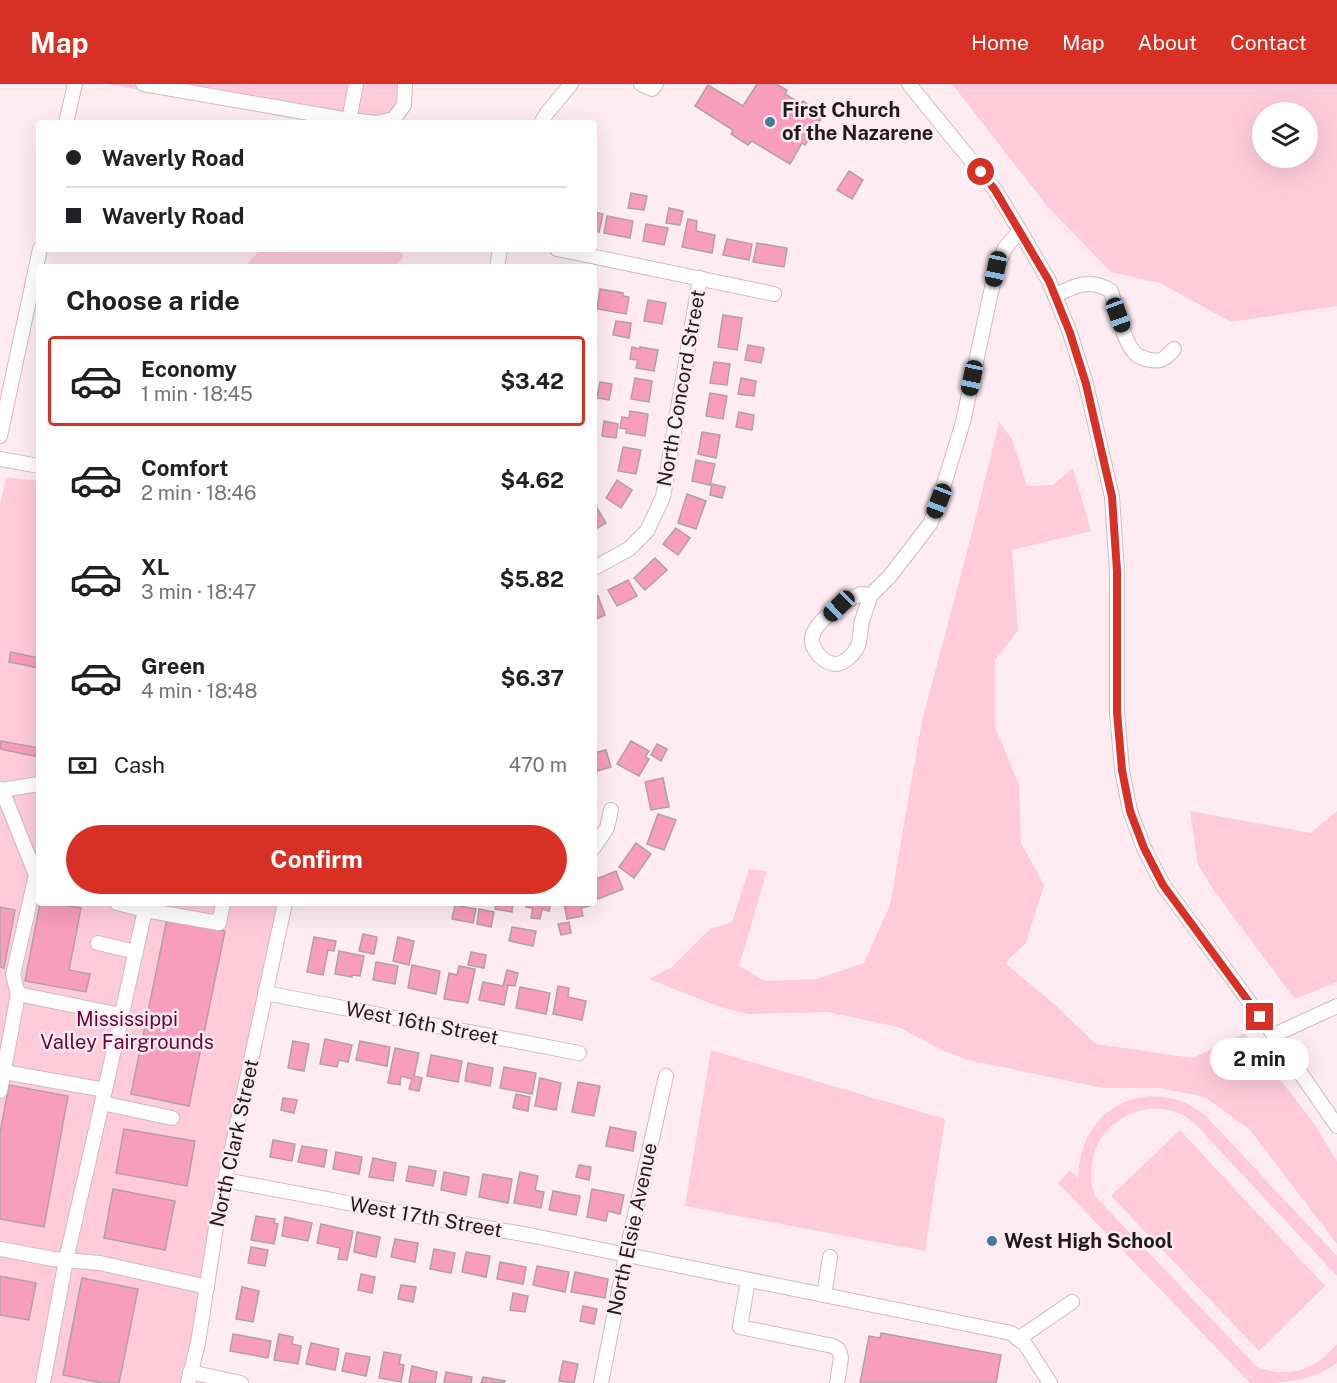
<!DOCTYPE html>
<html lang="en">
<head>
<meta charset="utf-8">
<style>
  body { margin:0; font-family:"Public Sans",sans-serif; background:#f2f2f2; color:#202124; height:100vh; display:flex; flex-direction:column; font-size:22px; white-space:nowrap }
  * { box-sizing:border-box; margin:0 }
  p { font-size:20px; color:#757577 }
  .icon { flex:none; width:33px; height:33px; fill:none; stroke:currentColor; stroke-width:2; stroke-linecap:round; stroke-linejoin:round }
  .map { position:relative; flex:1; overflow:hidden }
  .side { position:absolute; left:36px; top:180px; width:561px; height:642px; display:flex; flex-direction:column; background:#fff; border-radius:6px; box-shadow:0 6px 24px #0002 }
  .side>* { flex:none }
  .guide { position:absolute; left:36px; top:36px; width:561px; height:132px; border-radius:6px; box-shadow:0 6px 24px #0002; display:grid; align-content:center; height:132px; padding:0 30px; background:#fff }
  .controls { position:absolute; left:1252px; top:18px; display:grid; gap:12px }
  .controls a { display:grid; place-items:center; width:66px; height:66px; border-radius:50%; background:#fff; box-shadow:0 6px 24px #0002; font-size:30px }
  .end { position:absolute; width:27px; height:27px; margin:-14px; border:8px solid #d93025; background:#fff; box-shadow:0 0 0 3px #fff }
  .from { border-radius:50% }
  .bubble { position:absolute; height:42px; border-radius:21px; background:#fff; box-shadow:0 6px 24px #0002; font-size:20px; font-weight:700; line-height:42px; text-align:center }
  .car { position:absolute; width:18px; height:36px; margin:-18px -9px; border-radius:8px; box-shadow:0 0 4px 2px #0007; background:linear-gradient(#222 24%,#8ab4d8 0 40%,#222 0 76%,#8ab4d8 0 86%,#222 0) }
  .guide b { display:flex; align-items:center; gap:21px; height:57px; font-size:22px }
  .guide b+b { border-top:2px solid #e0e0e0 }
  .guide i { width:15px; height:15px; background:#202124 }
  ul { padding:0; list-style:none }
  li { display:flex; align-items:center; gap:18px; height:90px; margin:0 12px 9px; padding:0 18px; border:3px solid transparent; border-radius:6px }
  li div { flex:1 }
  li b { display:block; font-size:22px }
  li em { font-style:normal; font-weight:700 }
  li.on { border-color:#d93025 }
  li>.icon { width:54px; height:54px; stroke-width:1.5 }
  h2 { padding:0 30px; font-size:27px; line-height:72px }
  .pay { display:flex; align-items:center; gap:15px; height:66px; padding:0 30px; font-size:22px }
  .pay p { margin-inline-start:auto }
  .primary-button { display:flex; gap:12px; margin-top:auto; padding:12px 30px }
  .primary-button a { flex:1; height:69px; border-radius:36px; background:#d93025; color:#fff; font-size:24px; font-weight:700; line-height:69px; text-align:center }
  header { display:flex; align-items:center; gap:36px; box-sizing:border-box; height:84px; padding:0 30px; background:#d93025; color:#fff }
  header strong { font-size:28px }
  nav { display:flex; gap:33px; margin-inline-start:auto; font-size:21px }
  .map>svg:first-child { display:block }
</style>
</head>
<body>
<header>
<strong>Map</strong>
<nav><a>Home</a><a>Map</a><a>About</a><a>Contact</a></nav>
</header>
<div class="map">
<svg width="1337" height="1299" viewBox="0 0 1337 1299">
  <rect width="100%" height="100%" fill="#feecf2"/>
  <g fill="#ffcbdb" fill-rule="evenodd">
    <polygon points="107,0 402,0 394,39 328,39"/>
    <path d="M952,0H1337V222L1231,238L1160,199L1111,188L1047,122ZM1263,28H1308V74H1263Z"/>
    <polygon points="261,165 399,165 404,172 395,183 244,183"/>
    <polygon points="999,338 1012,355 1027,402 1053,401 1073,384 1091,447 1012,466 1018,547 995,576 995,643 1019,701 1021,759 1044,801 1026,859 1005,879 1053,919 1096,960 1193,974 1244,949 1313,1038 1337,1077 1337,1160 1250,1046 1205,1013 1160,1004 1103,1004 968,976 944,967 898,943 828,928 748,930 717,922 649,895 672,883 710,845 732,838 749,785 767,787 739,882 766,897 816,895 864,879 890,821 922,637 969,460"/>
    <polygon points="6,393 39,397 39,819 285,819 188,1299 0,1299 0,422"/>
    <polygon points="1190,727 1311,749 1337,727 1337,898 1295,915 1214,807 1198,781"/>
    <polygon points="711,966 945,1035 925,1167 685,1122"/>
    <path d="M1149,1012C1174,1013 1184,1016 1205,1031L1337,1172V1192L1194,1039C1190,1037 1187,1033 1183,1031C1144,1012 1096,1038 1092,1081C1090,1093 1091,1102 1096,1113L1257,1283C1290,1295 1315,1286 1337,1260V1279C1309,1299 1284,1299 1250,1299L1058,1099L1070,1086L1078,1094C1080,1059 1094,1028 1130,1016C1136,1014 1143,1013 1149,1012Z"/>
    <polygon points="1180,1046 1325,1202 1259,1267 1111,1112"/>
  </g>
  <g fill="#f99dbd" stroke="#b0a0a5" stroke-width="1.5">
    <polygon points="757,0 776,0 787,6 785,10 801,20 803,17 824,30 805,61 802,59 790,80 752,57 748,61 731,50 733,46 695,22 708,1 743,22"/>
    <polygon points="849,87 863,96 852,115 837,106"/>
    <polygon points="631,109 647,112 644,126 628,124"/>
    <polygon points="669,124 683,127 680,141 666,139"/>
    <polygon points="594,128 603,130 599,148 594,147"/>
    <polygon points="607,132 633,137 630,154 604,149"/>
    <polygon points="688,135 697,137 696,147 715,151 712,169 682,163"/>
    <polygon points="646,140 668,144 664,161 643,157"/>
    <polygon points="727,155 752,160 749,176 723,171"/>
    <polygon points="757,159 787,164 784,183 753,178"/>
    <polygon points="600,205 623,209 623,212 629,213 626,230 597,225"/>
    <polygon points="648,216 666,219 662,240 644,237"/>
    <polygon points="723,231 742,234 737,266 718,263"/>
    <polygon points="616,237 631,239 629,254 613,251"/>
    <polygon points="748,261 764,264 761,279 745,276"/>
    <polygon points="632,263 640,265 640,263 658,266 654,287 636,284 638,276 630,275"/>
    <polygon points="714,278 730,280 727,301 710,299"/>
    <polygon points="635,294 652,297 649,318 631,315"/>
    <polygon points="741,294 756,297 754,312 738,310"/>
    <polygon points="600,298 612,300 609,316 597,314"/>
    <polygon points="710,309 727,312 723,335 706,332"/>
    <polygon points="630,327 648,330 645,352 626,349 627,345 620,344 622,333 629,334"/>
    <polygon points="739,328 754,331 752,346 736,343"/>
    <polygon points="604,337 618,340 616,354 602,352"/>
    <polygon points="702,348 720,351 716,374 698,370"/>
    <polygon points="623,363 641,366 636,390 618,387"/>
    <polygon points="696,376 715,380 710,401 692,397"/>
    <polygon points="617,396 632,406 621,424 606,414"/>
    <polygon points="712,400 725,403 722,414 710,411"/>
    <polygon points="687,410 706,417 696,445 678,439"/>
    <polygon points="597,424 606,439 594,446 594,425"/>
    <polygon points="676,444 690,454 678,471 663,460"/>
    <polygon points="655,474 667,486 645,506 634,494"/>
    <polygon points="628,496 637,512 617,522 608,506"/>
    <polygon points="598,512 605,531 594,536 594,513"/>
    <polygon points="11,568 39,574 39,584 9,578"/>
    <polygon points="1,657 39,664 39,673 0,665"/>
    <polygon points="631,657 649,667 645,673 649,675 639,692 617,680"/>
    <polygon points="657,660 667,665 661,677 651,671"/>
    <polygon points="606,666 611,683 594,688 594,669"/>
    <polygon points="663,694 669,723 651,726 645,698"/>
    <polygon points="658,730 676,736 664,766 647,760"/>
    <polygon points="636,759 651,770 634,794 619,783"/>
    <polygon points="616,787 623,805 598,815 594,806 594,796"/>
    <polygon points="40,819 55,819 81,824 69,886 90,890 86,908 25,897"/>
    <polygon points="496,819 513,819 512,828 495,825"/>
    <polygon points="526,819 551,819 549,827 542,825 540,835 531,834 533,824 526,823"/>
    <polygon points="564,819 589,819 590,822 581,824 583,832 567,835"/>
    <polygon points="455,821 476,825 473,839 452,835"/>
    <polygon points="0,823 15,826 4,884 0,883"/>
    <polygon points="479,825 494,828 491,843 477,840"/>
    <polygon points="167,835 225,847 189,1022 131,1010"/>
    <polygon points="569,838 571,849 561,851 558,840"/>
    <polygon points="512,843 536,847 533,862 509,857"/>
    <polygon points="363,850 377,853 374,870 359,867"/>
    <polygon points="314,853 336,857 334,867 328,866 323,891 307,888"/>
    <polygon points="398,853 414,857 409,881 393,877"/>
    <polygon points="339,867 364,872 360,892 352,891 352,893 335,890"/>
    <polygon points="471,868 486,871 484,884 468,881"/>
    <polygon points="376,878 398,882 395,900 373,896"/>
    <polygon points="412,881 440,887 436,910 408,904"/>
    <polygon points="459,882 475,885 468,919 444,915 449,889 457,891"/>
    <polygon points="507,886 518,889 515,902 508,901 504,921 479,916 483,898 503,902"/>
    <polygon points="558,902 569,904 568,913 586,917 582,936 553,930"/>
    <polygon points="520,903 550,909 546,930 516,924"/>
    <polygon points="325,955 352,961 348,978 339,976 337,983 320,980"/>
    <polygon points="293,957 309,960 304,987 288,984"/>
    <polygon points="360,957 390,963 387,982 356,976"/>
    <polygon points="395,964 419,969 414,992 422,994 419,1007 409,1005 412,995 401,992 400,1001 388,999"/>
    <polygon points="431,971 462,977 458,998 427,992"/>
    <polygon points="468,979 493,984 490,1002 465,997"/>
    <polygon points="504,983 536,989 532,1010 500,1004"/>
    <polygon points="540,994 561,999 556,1026 535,1022"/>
    <polygon points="578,998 600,1002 594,1032 572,1028"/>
    <polygon points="9,1001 68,1012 44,1143 0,1135 0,1049"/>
    <polygon points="516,1010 530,1013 528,1027 513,1024"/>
    <polygon points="283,1014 297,1016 294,1029 281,1026"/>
    <polygon points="610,1043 636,1048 633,1067 606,1062"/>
    <polygon points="124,1045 195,1057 187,1102 116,1089"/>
    <polygon points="273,1056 295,1060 292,1077 270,1073"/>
    <polygon points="302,1062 327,1066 324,1083 298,1078"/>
    <polygon points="336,1068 362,1073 359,1090 333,1085"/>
    <polygon points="373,1074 396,1079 393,1097 369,1093"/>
    <polygon points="579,1081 591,1083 589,1096 576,1093"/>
    <polygon points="409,1082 436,1087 433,1102 406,1097"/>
    <polygon points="444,1088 469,1093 466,1111 441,1106"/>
    <polygon points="520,1088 538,1092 535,1106 544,1108 541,1124 514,1119"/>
    <polygon points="483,1090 512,1095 508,1119 479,1113"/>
    <polygon points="113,1105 175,1117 165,1166 104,1154"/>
    <polygon points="592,1105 624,1111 620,1130 608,1127 606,1137 587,1133"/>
    <polygon points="553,1107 580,1112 576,1131 549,1126"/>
    <polygon points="256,1132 275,1135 274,1139 278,1140 274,1160 251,1156"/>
    <polygon points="285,1133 312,1139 308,1157 282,1152"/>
    <polygon points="321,1140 353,1147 347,1176 338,1175 340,1164 317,1159"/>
    <polygon points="357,1148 380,1153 376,1173 354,1168"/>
    <polygon points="395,1155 418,1159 415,1178 391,1173"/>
    <polygon points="251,1163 268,1166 265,1182 248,1179"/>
    <polygon points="434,1165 455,1169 451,1189 430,1185"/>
    <polygon points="466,1168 490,1172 486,1193 462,1188"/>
    <polygon points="500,1178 526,1183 523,1200 497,1195"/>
    <polygon points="537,1182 569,1188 565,1208 533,1201"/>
    <polygon points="575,1188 608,1195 605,1214 571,1208"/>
    <polygon points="361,1190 375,1193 372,1209 358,1206"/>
    <polygon points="0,1192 36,1199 29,1236 0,1231"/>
    <polygon points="82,1194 138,1205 119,1299 102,1299 63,1291"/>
    <polygon points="401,1201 416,1203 413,1218 398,1215"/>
    <polygon points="242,1203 259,1207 253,1238 236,1235"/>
    <polygon points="513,1209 528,1212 525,1228 510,1226"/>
    <polygon points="583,1222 597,1225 594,1240 580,1237"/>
    <polygon points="881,1249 1001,1271 996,1299 860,1299 869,1252 880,1254"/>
    <polygon points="233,1250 271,1257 268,1274 230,1267"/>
    <polygon points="279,1250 293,1253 292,1260 301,1262 298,1280 274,1276"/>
    <polygon points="311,1259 339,1265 335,1286 306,1280"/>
    <polygon points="384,1268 401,1271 399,1280 404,1281 401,1298 379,1294"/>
    <polygon points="346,1269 370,1273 366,1292 342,1287"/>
    <polygon points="563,1277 578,1280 574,1299 559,1297"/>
    <polygon points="412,1282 437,1288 435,1299 409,1299"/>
    <polygon points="446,1288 472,1293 471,1299 444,1299"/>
    <polygon points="483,1293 505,1297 504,1299 481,1299"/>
  </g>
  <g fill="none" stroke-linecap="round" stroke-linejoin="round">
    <g stroke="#cdbcc1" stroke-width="16">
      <g id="minor">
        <polyline points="143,0 349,36"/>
        <polyline points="356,0 349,36 376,39 394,35 404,21 405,0"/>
        <polyline points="641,0 652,5 656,0"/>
        <polyline points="909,0 995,106 1020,147 1049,197 1070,249 1086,300 1112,413 1117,487 1117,628 1122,686 1130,727 1144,764 1163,801 1274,951 1337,1042"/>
        <polyline points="66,39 75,0"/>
        <polyline points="541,39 547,29 571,0"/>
        <polyline points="557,165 774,210"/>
        <polyline points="497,183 500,165"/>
        <path d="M1055,212C1075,201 1090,194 1111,207C1116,223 1124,262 1138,272C1139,273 1145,274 1146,275C1161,279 1164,276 1174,265"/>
        <polyline points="0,352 40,165"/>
        <polyline points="0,375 39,382"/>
        <polyline points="594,484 629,465 647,447 663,413 700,194"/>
        <path d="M861,510L871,511C868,519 865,528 862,537C860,545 861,556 857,564C853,571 844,580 835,580C824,579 812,567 812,555C813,538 846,516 861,510Z"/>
        <polyline points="871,511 890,492 930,440 939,417 963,338 996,185 1005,164 1020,147"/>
        <polyline points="0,705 2,706 36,791 39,792"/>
        <polyline points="2,706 39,700"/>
        <polyline points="594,763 607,744 611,726"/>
        <polyline points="145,826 219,839 223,819"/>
        <polyline points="98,859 136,868"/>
        <polyline points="265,909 579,969"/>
        <polyline points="18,910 13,891 36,791"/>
        <polyline points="1274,951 1337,922"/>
        <polyline points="4,988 105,1006"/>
        <polyline points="0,1007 18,910 121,931"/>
        <polyline points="102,1019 172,1034"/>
        <polyline points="225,1096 423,1133 529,1151 1011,1249 1025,1260 1050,1299"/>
        <polyline points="0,1165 53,1175 100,1179 207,1203"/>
        <polyline points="748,1196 740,1243 833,1262 839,1266 841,1274 837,1299"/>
        <polyline points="824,1211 830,1173"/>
        <polyline points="1018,1255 1072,1218"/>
        <polyline points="190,1288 241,1299"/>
        <polyline points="43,1299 66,1176 105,1006 145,826 117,819"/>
        <polyline points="188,1299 198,1259 219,1124 285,819"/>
        <polyline points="601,1299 626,1171 666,992"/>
      </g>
    </g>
    <use href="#minor" stroke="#fff" stroke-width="14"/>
  </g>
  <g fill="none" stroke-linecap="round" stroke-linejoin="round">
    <polyline stroke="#d93025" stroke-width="8" points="981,88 995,106 1049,197 1070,249 1086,300 1112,413 1117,487 1117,628 1122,686 1130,727 1144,764 1163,801 1260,933"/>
  </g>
  <g fill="#417d94" stroke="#feecf2" stroke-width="2">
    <circle cx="770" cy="38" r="6"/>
    <circle cx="992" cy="1157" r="6"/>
  </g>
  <g text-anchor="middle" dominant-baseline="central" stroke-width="5" stroke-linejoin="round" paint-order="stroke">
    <g font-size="20" font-weight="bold" fill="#211a1c" stroke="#feecf2" text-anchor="start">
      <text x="782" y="26">First Church<tspan x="782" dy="23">of the Nazarene</tspan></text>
      <text x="1004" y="1157">West High School</text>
    </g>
    <g font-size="20" fill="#211a1c" stroke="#feecf2">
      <text transform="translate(681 304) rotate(-80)">North Concord Street</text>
      <text transform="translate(422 939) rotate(11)">West 16th Street</text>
      <text transform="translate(234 1059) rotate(-78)">North Clark Street</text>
      <text transform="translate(426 1133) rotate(10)">West 17th Street</text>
      <text transform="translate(632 1145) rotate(-78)">North Elsie Avenue</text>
    </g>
    <g font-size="20" fill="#70003b" stroke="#feecf2">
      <text x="127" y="935">Mississippi<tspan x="127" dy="23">Valley Fairgrounds</tspan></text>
    </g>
  </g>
</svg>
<div class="controls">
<a><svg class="icon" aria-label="layers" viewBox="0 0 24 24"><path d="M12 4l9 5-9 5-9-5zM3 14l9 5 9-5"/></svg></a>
</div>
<i class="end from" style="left:981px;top:88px"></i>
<i class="end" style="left:1260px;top:933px"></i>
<div class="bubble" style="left:1210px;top:954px;width:99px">2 min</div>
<i class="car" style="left:996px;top:185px;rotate:192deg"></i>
<i class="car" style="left:1118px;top:231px;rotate:160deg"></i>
<i class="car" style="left:972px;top:294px;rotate:192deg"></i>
<i class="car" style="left:939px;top:417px;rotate:201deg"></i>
<i class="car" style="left:839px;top:522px;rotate:226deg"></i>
<div class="guide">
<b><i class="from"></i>Waverly Road</b>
<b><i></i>Waverly Road</b>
</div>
<section class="side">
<h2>Choose a ride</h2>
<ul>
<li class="on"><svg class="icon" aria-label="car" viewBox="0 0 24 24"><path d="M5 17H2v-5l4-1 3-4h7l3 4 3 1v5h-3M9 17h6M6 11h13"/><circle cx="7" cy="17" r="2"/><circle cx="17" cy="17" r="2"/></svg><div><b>Economy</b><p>1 min · 18:45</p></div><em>$3.42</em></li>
<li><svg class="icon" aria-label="car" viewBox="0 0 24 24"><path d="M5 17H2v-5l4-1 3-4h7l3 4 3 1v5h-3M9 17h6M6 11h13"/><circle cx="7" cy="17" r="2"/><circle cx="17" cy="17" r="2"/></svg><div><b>Comfort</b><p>2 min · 18:46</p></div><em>$4.62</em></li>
<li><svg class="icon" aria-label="car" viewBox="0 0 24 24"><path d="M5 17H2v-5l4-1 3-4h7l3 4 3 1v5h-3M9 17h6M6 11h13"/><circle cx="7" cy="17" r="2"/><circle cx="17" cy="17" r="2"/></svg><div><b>XL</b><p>3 min · 18:47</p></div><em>$5.82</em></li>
<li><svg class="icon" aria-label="car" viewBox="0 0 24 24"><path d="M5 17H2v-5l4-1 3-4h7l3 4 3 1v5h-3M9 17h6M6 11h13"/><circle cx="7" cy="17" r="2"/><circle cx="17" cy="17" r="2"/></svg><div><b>Green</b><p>4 min · 18:48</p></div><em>$6.37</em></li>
</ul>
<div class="pay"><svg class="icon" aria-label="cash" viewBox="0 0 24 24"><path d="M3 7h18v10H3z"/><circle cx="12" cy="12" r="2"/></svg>Cash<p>470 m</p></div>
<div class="primary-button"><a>Confirm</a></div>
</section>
</div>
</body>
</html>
